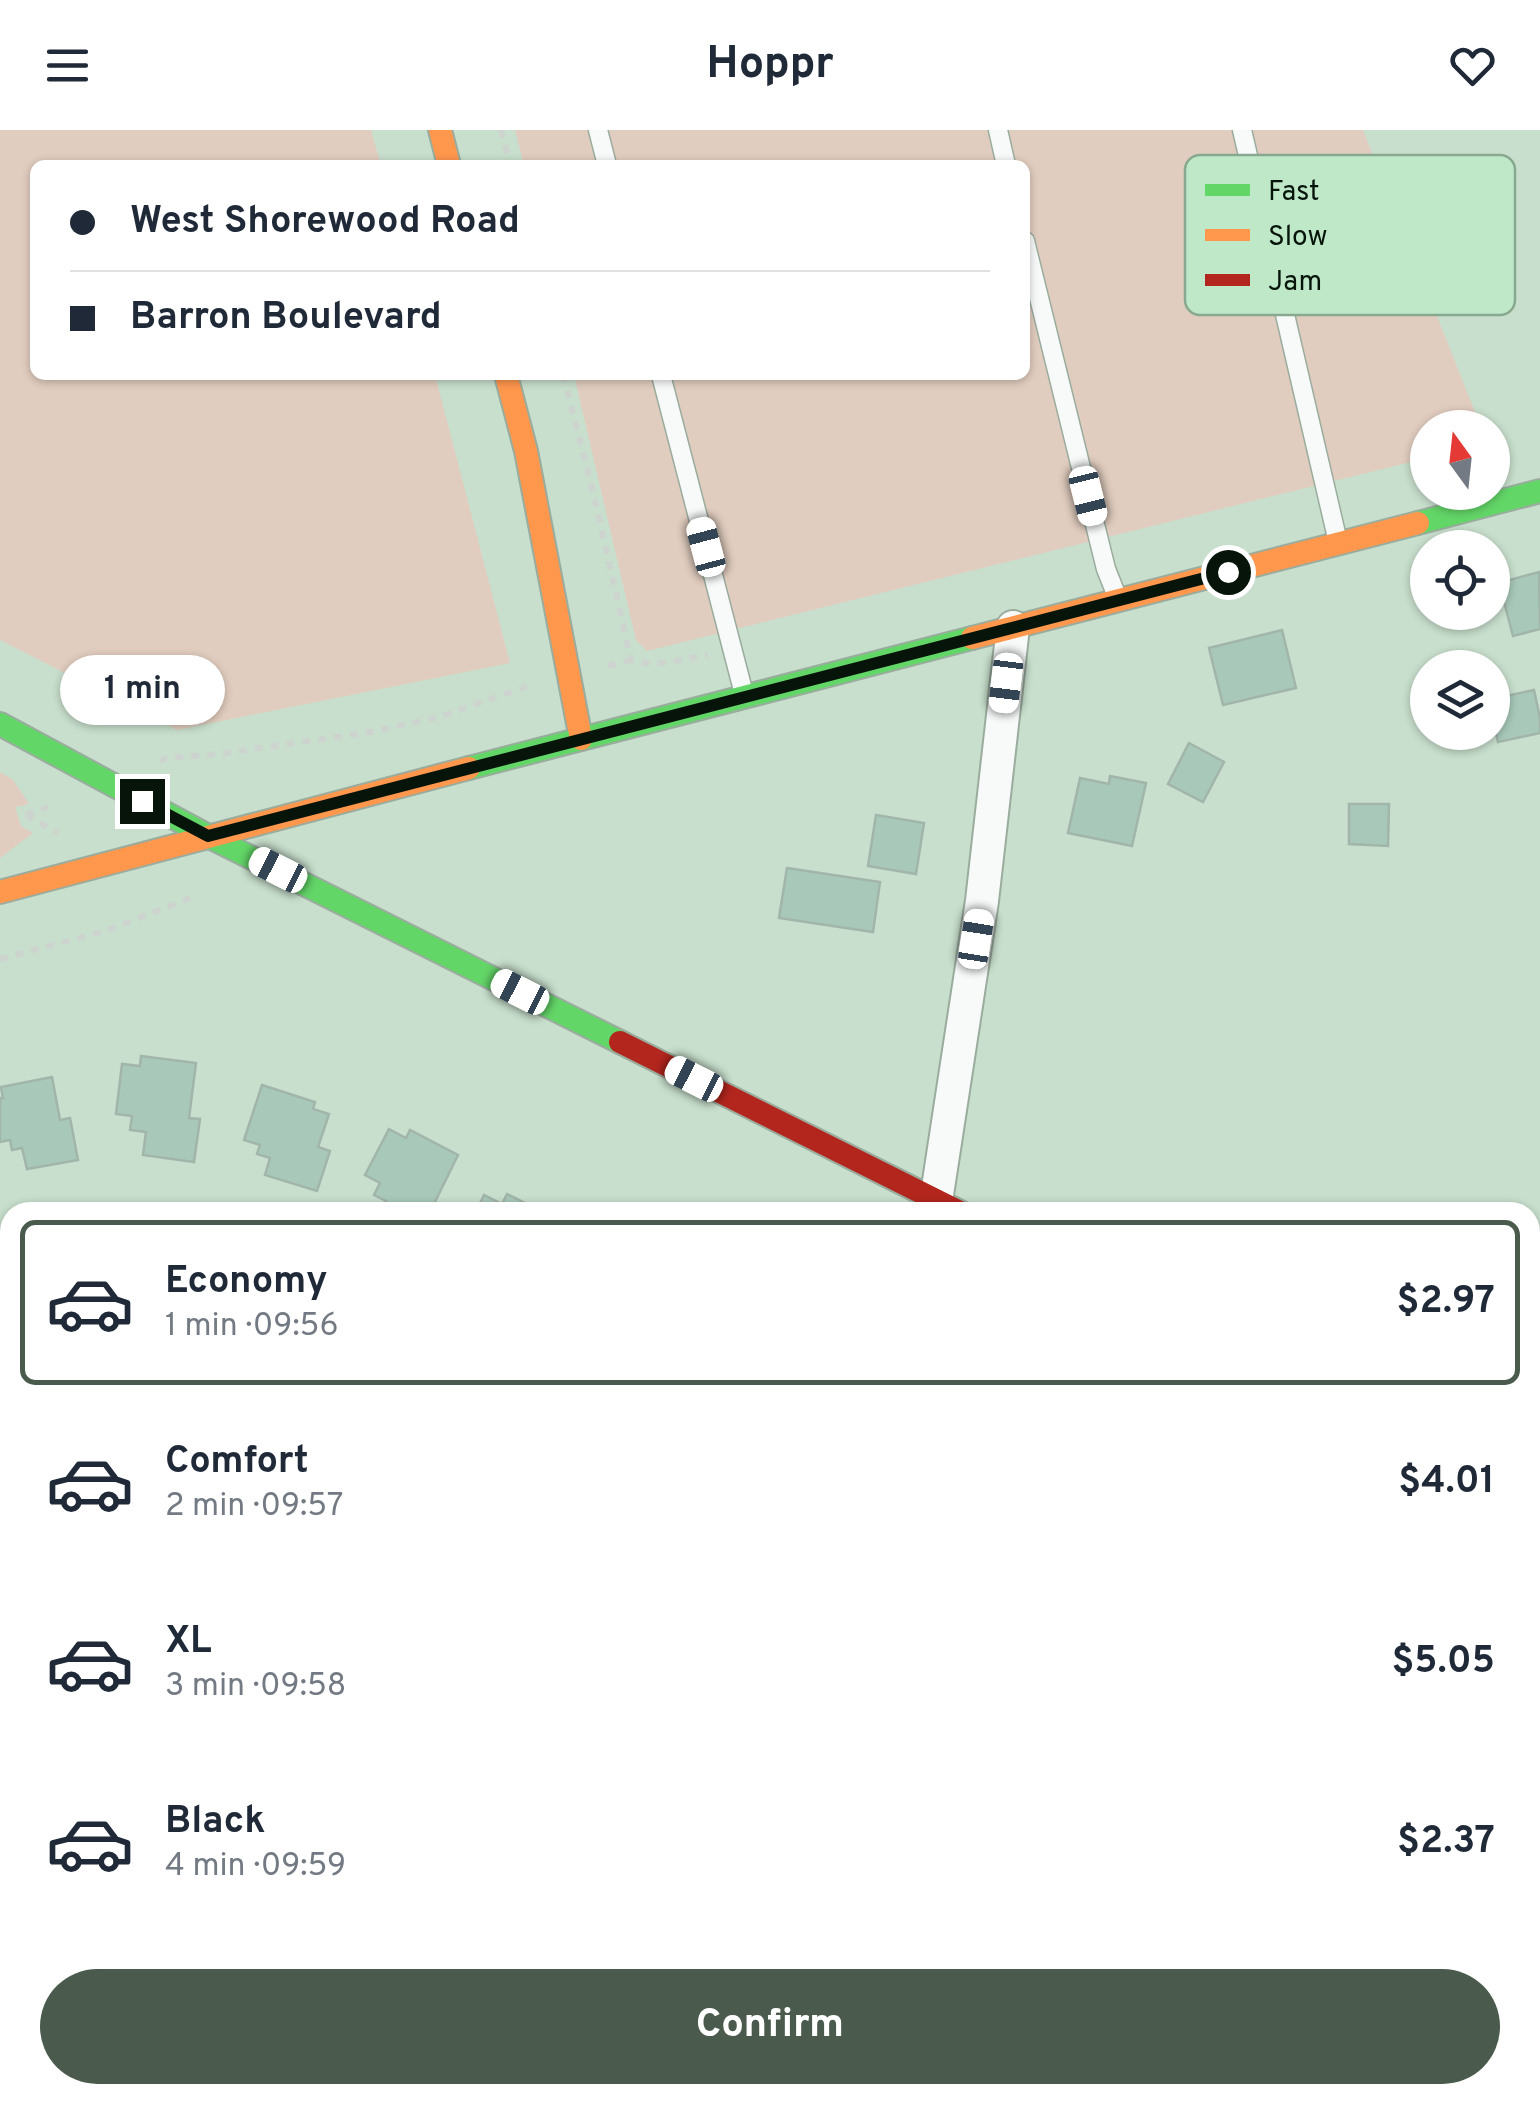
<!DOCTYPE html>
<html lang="en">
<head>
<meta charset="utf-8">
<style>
  body { margin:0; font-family:Overpass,sans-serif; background:#f6f6f7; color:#1f2937; height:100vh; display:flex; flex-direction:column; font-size:38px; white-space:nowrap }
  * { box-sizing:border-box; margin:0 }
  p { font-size:32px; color:#747a83 }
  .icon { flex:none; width:55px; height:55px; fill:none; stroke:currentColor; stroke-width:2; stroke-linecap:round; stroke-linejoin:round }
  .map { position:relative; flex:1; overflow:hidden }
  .sheet { position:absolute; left:0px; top:1072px; width:1540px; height:902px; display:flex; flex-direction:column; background:#fff; border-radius:30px 30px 0 0; box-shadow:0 2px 8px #0004 }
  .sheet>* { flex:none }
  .banner { position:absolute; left:30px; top:30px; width:1000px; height:220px; border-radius:15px; box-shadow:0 2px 8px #0004; display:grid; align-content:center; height:220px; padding:0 40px; background:#fff }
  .needle { width:65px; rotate:345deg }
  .controls { position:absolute; left:1410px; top:280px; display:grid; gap:20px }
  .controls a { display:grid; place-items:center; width:100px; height:100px; border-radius:50%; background:#fff; box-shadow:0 2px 8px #0004; font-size:50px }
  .end { position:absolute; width:45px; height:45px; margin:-22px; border:12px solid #06140a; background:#fff; box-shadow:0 0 0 5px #fff }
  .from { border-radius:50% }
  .bubble { position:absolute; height:70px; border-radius:35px; background:#fff; box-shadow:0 2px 8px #0004; font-size:32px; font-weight:700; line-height:70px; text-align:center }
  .car { position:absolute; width:30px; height:60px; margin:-30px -15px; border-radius:12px; box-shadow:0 0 8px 2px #0007; background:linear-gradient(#fff 24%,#345 0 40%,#fff 0 76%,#345 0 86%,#fff 0) }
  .banner b { display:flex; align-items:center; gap:35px; height:95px; font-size:38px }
  .banner b+b { border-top:2px solid #e0e1e3 }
  .banner i { width:25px; height:25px; background:#1f2937 }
  ul { padding:18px 0 0; list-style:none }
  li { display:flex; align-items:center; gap:30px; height:165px; margin:0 20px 15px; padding:0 20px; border:5px solid transparent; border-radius:15px }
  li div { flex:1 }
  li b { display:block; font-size:38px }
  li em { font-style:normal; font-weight:700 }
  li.current { border-color:#4a5b4e }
  li>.icon { width:90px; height:90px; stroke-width:1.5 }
  .button { display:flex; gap:20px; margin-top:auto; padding:20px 40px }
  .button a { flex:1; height:115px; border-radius:60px; background:#4a5b4e; color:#fff; font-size:40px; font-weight:700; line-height:115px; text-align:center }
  header { display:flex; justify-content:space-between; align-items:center; height:130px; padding:0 40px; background:#fff; font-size:45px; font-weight:700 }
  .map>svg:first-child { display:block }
</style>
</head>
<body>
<header><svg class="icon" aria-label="menu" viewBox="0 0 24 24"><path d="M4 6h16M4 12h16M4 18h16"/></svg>Hoppr<svg class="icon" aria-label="heart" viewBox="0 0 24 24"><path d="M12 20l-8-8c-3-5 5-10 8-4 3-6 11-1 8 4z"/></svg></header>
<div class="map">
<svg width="1540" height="1974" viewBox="0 0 1540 1974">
  <rect width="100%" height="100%" fill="#c8dfcd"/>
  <g fill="#e1cdbf">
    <polygon points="0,0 371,0 381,35 35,35 35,245 435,245 510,533 177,600 0,510"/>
    <polygon points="515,0 1363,0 1481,297 1428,298 1427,328 647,521 636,510 574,245 1025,245 1025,35 524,35"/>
    <polygon points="0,642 13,650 29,674 15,677 21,696 33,703 0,728"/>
  </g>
  <g fill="#a8c9ba" stroke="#a2b5aa" stroke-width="2.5">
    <polygon points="1539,442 1540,499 1513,506 1499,453"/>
    <polygon points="1282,500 1296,558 1223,575 1209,518"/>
    <polygon points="1534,560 1540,588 1540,603 1498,612 1492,586 1492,569"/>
    <polygon points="1189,613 1224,632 1203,672 1168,654"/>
    <polygon points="1110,646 1146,653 1132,716 1068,703 1080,648 1109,654"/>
    <polygon points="1349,674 1389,674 1388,716 1349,714"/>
    <polygon points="876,685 924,693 916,744 868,736"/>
    <polygon points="787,738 880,752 873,802 779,788"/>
    <polygon points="141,926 196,933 189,988 200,989 194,1032 143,1025 146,1002 130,1000 132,986 116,984 122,934 140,936"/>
    <polygon points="52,947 60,990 70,988 78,1030 27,1039 22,1018 12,1020 10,1010 0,1012 0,968 3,968 1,957"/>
    <polygon points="262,955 315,972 313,979 329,984 318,1017 330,1021 317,1061 265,1045 270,1028 257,1024 260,1015 244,1010"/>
    <polygon points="389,999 406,1008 410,1000 458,1025 433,1076 440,1080 439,1082 380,1082 386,1071 374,1065 380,1053 365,1045"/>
    <polygon points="507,1064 543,1082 476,1082 484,1065 502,1074"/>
    <polygon points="10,1257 10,1335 0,1337 0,1260"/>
    <polygon points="0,1509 10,1510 10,1609 0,1607"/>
    <polygon points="1540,1577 1540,1667 1530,1662 1539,1647 1530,1642 1530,1597"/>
    <polygon points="0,1844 10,1846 5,1889 0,1888"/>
    <polygon points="164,1965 226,1965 222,1974 162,1974"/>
    <polygon points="270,1965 364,1965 360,1974 266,1974"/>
    <polygon points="803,1965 914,1965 905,1974 812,1974"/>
  </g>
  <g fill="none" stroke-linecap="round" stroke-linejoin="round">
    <g stroke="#9aac9e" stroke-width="21">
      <g id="lane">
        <polyline points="598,0 607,35"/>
        <polyline points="998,0 1006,35"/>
        <polyline points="1242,0 1338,412"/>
        <polyline points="1025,111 1106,439 1118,469"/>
        <polyline points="661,245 744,564"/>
      </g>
    </g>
    <g stroke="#9aac9e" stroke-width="36">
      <g id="street">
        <polyline points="936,1071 982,771 1013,497"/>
        <polyline points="0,1152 10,1149"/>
        <polyline points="0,1710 10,1711"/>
        <polyline points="593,1965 611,1974"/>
        <polyline points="1443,1965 1444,1974"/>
      </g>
    </g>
    <g stroke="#9aac9e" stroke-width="26">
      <g id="fast">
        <polyline points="1418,393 1540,361"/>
        <polyline points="0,594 208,706 620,912"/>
        <polyline points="469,638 972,508"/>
      </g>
    </g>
    <g stroke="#9aac9e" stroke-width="26">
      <g id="slow">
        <polyline points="440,0 449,35"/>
        <polyline points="506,245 526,321 581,609"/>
        <polyline points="972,508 1418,393"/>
        <polyline points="0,762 469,638"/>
      </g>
    </g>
    <g stroke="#9aac9e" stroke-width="26">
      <g id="jam">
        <polyline points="620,912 960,1082"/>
        <polyline points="1530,1371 1540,1376"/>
      </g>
    </g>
    <g stroke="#cdd4cf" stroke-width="6" stroke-dasharray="8 8" stroke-linecap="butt">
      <polyline points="501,0 510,35"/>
      <path d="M563,245L591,353L631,530C656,538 682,529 708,525"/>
      <polyline points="608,536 631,530"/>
      <polyline points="160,631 166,628 219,624 371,602 439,587 528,556"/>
      <polyline points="26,685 56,674"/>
      <polyline points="26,685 58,703"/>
      <polyline points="0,829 102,802 196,766"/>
    </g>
    <use href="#lane" stroke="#f7faf8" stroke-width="18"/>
    <use href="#street" stroke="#f7faf8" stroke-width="32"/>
    <use href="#fast" stroke="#63d668" stroke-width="22"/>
    <use href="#slow" stroke="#ff974d" stroke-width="22"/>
    <use href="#jam" stroke="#b3261e" stroke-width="22"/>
  </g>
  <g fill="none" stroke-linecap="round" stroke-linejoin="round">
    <polyline stroke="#06140a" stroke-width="12" points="142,671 208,706 1228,442"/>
  </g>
  <rect x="1185" y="25" width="330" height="160" rx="15" fill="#bfe8c8" stroke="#88a88f" stroke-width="2.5"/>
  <rect x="1205" y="54" width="45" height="12" fill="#63d668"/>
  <rect x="1205" y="99" width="45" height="12" fill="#ff974d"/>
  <rect x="1205" y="144" width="45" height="12" fill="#b3261e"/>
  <g font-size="28" fill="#06140a">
    <text x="1268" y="70">Fast</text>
    <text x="1268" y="115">Slow</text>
    <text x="1268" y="160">Jam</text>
  </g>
</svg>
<div class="controls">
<a><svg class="needle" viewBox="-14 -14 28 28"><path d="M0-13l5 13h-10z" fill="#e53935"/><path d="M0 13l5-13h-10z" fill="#747a83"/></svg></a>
<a><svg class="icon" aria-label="locate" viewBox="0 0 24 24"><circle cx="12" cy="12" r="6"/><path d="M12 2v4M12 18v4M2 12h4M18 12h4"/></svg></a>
<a><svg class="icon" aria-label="layers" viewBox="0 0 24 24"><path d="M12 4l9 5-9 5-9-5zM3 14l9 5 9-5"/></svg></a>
</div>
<i class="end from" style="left:1228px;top:442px"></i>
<i class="end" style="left:142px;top:671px"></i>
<div class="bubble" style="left:60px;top:525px;width:165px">1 min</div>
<i class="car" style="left:1088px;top:366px;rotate:166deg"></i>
<i class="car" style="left:706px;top:417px;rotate:345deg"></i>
<i class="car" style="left:1006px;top:553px;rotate:187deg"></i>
<i class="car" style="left:278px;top:740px;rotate:297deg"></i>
<i class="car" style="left:976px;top:809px;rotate:9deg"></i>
<i class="car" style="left:520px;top:862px;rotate:297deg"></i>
<i class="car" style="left:694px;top:949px;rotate:297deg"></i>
<div class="banner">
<b><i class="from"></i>West Shorewood Road</b>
<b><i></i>Barron Boulevard</b>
</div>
<section class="sheet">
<ul>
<li class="current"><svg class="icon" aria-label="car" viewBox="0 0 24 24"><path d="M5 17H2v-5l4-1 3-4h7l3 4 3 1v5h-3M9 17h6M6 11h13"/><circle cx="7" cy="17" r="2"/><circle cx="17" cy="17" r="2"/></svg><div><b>Economy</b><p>1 min · 09:56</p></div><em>$2.97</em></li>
<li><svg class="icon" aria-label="car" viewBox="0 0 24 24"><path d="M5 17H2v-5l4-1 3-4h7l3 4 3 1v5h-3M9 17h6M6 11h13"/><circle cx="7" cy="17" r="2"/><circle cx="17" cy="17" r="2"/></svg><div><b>Comfort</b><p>2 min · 09:57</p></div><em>$4.01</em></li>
<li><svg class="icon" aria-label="car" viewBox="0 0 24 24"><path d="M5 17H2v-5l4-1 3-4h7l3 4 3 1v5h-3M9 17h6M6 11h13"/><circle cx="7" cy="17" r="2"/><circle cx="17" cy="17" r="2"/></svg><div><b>XL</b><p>3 min · 09:58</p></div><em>$5.05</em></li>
<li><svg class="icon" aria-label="car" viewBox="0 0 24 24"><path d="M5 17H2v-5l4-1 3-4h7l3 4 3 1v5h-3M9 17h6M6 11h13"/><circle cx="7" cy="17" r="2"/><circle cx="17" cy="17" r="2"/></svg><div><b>Black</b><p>4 min · 09:59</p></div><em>$2.37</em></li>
</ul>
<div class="button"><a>Confirm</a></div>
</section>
</div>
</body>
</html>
